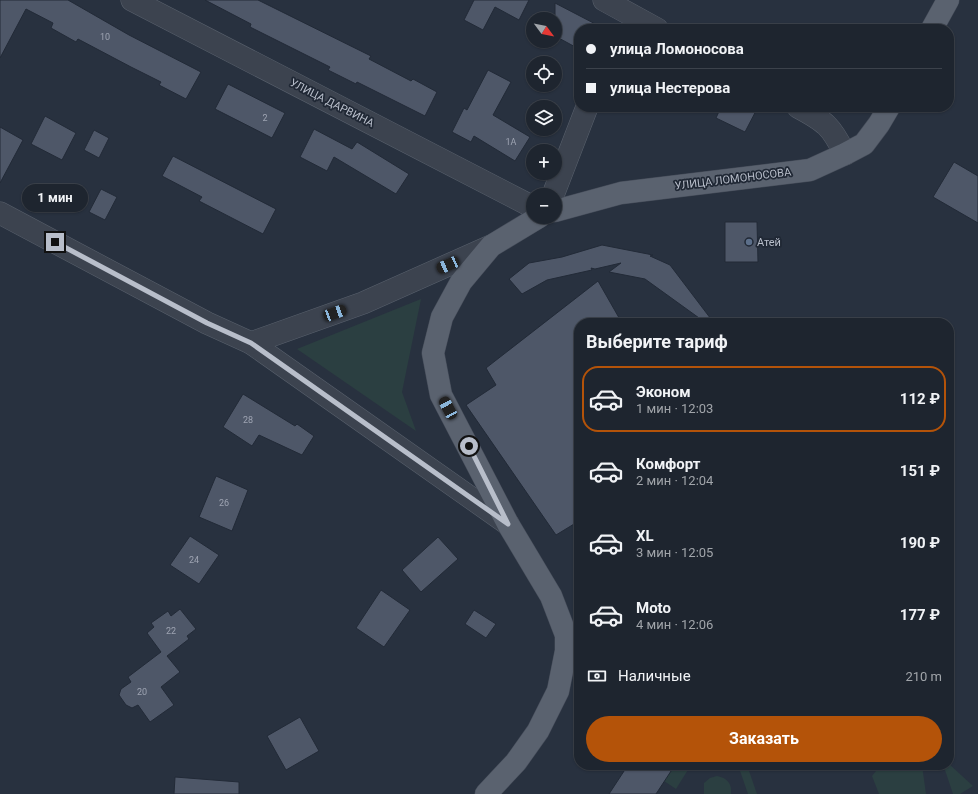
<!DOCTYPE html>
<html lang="ru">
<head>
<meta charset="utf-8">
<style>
  body { margin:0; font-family:Roboto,sans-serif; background:#2b313b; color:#f1f3f6; height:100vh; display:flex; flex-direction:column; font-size:15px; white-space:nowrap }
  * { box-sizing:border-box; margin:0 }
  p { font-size:13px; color:#a1a5aa }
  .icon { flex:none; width:22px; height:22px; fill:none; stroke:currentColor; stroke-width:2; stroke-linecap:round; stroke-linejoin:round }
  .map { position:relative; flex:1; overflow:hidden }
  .panel { position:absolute; left:574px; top:318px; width:380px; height:452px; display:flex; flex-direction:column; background:#1e252f; border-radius:16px; box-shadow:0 1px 3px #0004,0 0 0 1px #3c424b }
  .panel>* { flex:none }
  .banner { position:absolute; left:574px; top:24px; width:380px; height:88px; border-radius:16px; box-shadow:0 1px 3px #0004,0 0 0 1px #3c424b; display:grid; align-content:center; height:88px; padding:0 12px; background:#1e252f }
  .needle { width:26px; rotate:122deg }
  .tools { position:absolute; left:526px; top:12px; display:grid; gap:8px }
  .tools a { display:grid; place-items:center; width:36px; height:36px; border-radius:50%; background:#1e252f; box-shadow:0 1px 3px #0004,0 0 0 1px #3c424b; font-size:20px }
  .end { position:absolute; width:18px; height:18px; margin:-9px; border:5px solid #b8beca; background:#111; box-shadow:0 0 0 2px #111 }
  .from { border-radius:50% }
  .bubble { position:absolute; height:28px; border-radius:14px; background:#1e252f; box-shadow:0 1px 3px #0004,0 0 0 1px #3c424b; font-size:13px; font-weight:700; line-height:28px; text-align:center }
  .car { position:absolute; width:12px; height:24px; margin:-12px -6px; border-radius:5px; box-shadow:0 0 3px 1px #0007; background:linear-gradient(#222 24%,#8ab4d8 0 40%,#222 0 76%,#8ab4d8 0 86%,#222 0) }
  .banner b { display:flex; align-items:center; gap:14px; height:38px; font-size:15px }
  .banner b+b { border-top:1px solid #3c424b }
  .banner i { width:10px; height:10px; background:#f1f3f6 }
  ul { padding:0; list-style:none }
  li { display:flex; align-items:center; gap:12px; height:66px; margin:0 8px 6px; padding:0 4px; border:2px solid transparent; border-radius:16px }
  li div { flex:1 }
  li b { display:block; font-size:15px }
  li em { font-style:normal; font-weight:700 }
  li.active { border-color:#b45309 }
  li>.icon { width:36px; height:36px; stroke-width:1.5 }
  h2 { padding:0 12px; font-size:18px; line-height:48px }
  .pay { display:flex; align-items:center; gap:10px; height:44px; padding:0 12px; font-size:15px }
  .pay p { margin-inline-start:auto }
  .action { display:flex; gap:8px; margin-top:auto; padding:8px 12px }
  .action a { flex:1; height:46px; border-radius:24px; background:#b45309; color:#fff; font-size:16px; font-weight:700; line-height:46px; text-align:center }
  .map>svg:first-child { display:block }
</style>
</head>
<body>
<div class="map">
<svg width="978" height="794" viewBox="0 0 978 794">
  <rect width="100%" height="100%" fill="#28313f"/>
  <g fill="#2b3f41">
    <polygon points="421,299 402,392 416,431 297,349"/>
    <polygon points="949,764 973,786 960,794 953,794 944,767"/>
    <polygon points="675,765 691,765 676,789 664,781"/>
    <polygon points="738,765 747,765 757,794 748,794"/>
    <polygon points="881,765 922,765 926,794 879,794 872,776"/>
    <path d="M717,776C727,778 732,783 731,794H704V783L710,778Z"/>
  </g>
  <g fill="#4e5768" stroke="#222a37">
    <polygon points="0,0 68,0 129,35 201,72 186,99 159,85 161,82 131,67 78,39 76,42 51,28 53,23 26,9 0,58"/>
    <polygon points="205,0 258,0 371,56 369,59 411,81 413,79 437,92 425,116 357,82 356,84 328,70 330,67 250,27 251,24"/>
    <polygon points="474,0 529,0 519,20 495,7 483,30 464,20"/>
    <polygon points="555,3 605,29 579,29 579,49 555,36"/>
    <polygon points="488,70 511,82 493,115 530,137 515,161 474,136 471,142 452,132 464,108 467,110"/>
    <polygon points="228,84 285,113 272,138 215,109"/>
    <polygon points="721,107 758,107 745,132 716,118"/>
    <polygon points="45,116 76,133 62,160 31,144"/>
    <polygon points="0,127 23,140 0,183"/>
    <polygon points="314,129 352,149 357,142 409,174 396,194 334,157 327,171 300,157"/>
    <polygon points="94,130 109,138 99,158 84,150"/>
    <polygon points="173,156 276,209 263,234 199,201 202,197 162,176"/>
    <polygon points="954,162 978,176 978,223 933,197"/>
    <polygon points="101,189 117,197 105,220 89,212"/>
    <polygon points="725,222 757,222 758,262 725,262"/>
    <polygon points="602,245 653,255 650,256 670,265 714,323 706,323 645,279 609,272 621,263 595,269 591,268 592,270 547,280 522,294 509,279 529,263 562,257"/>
    <polygon points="598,281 622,323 579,323 579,521 556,535 466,405 496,385 486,368"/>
    <polygon points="243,394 295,426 297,424 314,436 302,455 259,435 252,446 223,427"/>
    <polygon points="216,476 248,490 232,531 199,517"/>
    <polygon points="190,536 219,555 199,584 170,565"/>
    <polygon points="438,537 458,559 421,592 402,570"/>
    <polygon points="381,590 410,610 384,647 356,628"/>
    <polygon points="180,609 196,629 187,636 189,639 167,656 180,672 161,687 174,705 150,722 138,705 132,708 126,705 119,695 121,689 131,682 128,677 161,652 147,633 154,627 151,623 168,611 171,616"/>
    <polygon points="474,610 496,624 486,638 465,624"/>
    <polygon points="300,717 319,751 286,770 267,736"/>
    <polygon points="628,765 675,765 656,794 609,794"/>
    <polygon points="175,777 239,782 239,794 174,794"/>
  </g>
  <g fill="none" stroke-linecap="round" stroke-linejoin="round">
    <g stroke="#59616d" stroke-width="23">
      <g id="minor">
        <polyline points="132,0 533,207"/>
        <polyline points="604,0 657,29"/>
        <path d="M798,107C826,122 831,126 845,154"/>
        <polyline points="553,195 587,107"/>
        <polyline points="0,213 207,323 251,343 508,524"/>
        <polyline points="251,343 363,303 491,246"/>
      </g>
    </g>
    <g stroke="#454c59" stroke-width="23">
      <g id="major">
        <polyline points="932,29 948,0"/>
        <polyline points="555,211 621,193 810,170 845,154 864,144 879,124 889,107"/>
        <polyline points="486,794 516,762 538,731 558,691 566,651 566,635 551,596 508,524 441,395 433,353 442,317 461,282 491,246 539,217"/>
      </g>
    </g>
    <use href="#minor" stroke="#3c434f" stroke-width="22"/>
    <use href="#major" stroke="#5a626f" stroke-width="22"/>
  </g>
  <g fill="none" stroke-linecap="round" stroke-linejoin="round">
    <polyline stroke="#b8beca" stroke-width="5" points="55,242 207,323 251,343 508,524 469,446"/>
  </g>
  <circle fill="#5c6f8a" stroke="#202835" stroke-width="1.5" cx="749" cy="242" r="4"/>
  <g text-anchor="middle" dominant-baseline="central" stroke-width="3.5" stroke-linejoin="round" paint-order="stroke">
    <g font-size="9" fill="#9ea4b2">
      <text x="105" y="37">10</text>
      <text x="265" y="118">2</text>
      <text x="511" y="142">1А</text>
      <text x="248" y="420">28</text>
      <text x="224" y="503">26</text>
      <text x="194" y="560">24</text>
      <text x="171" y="631">22</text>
      <text x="142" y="692">20</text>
    </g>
    <g font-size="11" fill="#b8beca" stroke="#202835">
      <text transform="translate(332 103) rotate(27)">УЛИЦА ДАРВИНА</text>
      <text transform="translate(733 179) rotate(-7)">УЛИЦА ЛОМОНОСОВА</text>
    </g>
    <g font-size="11" fill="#b8beca" stroke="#202835" text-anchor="start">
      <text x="757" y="242">Атей</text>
    </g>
  </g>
</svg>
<div class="tools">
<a><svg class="needle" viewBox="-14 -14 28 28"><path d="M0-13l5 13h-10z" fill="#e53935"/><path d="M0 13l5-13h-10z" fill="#a1a5aa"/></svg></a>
<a><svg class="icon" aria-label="locate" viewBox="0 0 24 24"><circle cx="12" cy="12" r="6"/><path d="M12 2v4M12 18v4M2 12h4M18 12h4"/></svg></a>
<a><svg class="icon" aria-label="layers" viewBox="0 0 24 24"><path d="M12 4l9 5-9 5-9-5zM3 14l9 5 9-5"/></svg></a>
<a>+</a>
<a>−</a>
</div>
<i class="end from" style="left:469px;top:446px"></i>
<i class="end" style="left:55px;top:242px"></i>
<div class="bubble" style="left:22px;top:184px;width:66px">1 мин</div>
<i class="car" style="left:448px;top:265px;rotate:246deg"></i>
<i class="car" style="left:335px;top:313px;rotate:70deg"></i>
<i class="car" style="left:448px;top:408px;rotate:332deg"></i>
<div class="banner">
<b><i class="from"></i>улица Ломоносова</b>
<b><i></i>улица Нестерова</b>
</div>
<section class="panel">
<h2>Выберите тариф</h2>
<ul>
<li class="active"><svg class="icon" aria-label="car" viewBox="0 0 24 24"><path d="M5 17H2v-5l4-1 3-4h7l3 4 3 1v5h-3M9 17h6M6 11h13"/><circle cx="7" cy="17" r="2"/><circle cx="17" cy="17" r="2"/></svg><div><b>Эконом</b><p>1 мин · 12:03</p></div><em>112 ₽</em></li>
<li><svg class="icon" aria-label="car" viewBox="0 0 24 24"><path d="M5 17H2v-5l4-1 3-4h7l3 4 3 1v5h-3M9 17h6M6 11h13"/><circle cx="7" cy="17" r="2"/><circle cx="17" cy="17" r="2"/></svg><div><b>Комфорт</b><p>2 мин · 12:04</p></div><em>151 ₽</em></li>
<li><svg class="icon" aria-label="car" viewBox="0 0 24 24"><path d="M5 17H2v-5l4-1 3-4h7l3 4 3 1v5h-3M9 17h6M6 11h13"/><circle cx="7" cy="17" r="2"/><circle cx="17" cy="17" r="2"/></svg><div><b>XL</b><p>3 мин · 12:05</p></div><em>190 ₽</em></li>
<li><svg class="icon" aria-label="car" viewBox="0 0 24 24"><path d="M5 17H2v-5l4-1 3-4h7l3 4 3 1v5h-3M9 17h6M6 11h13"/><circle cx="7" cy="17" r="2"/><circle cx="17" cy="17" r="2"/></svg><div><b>Moto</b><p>4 мин · 12:06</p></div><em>177 ₽</em></li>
</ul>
<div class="pay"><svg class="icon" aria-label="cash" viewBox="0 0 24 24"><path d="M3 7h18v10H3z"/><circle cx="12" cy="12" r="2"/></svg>Наличные<p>210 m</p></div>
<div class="action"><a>Заказать</a></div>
</section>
</div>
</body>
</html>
